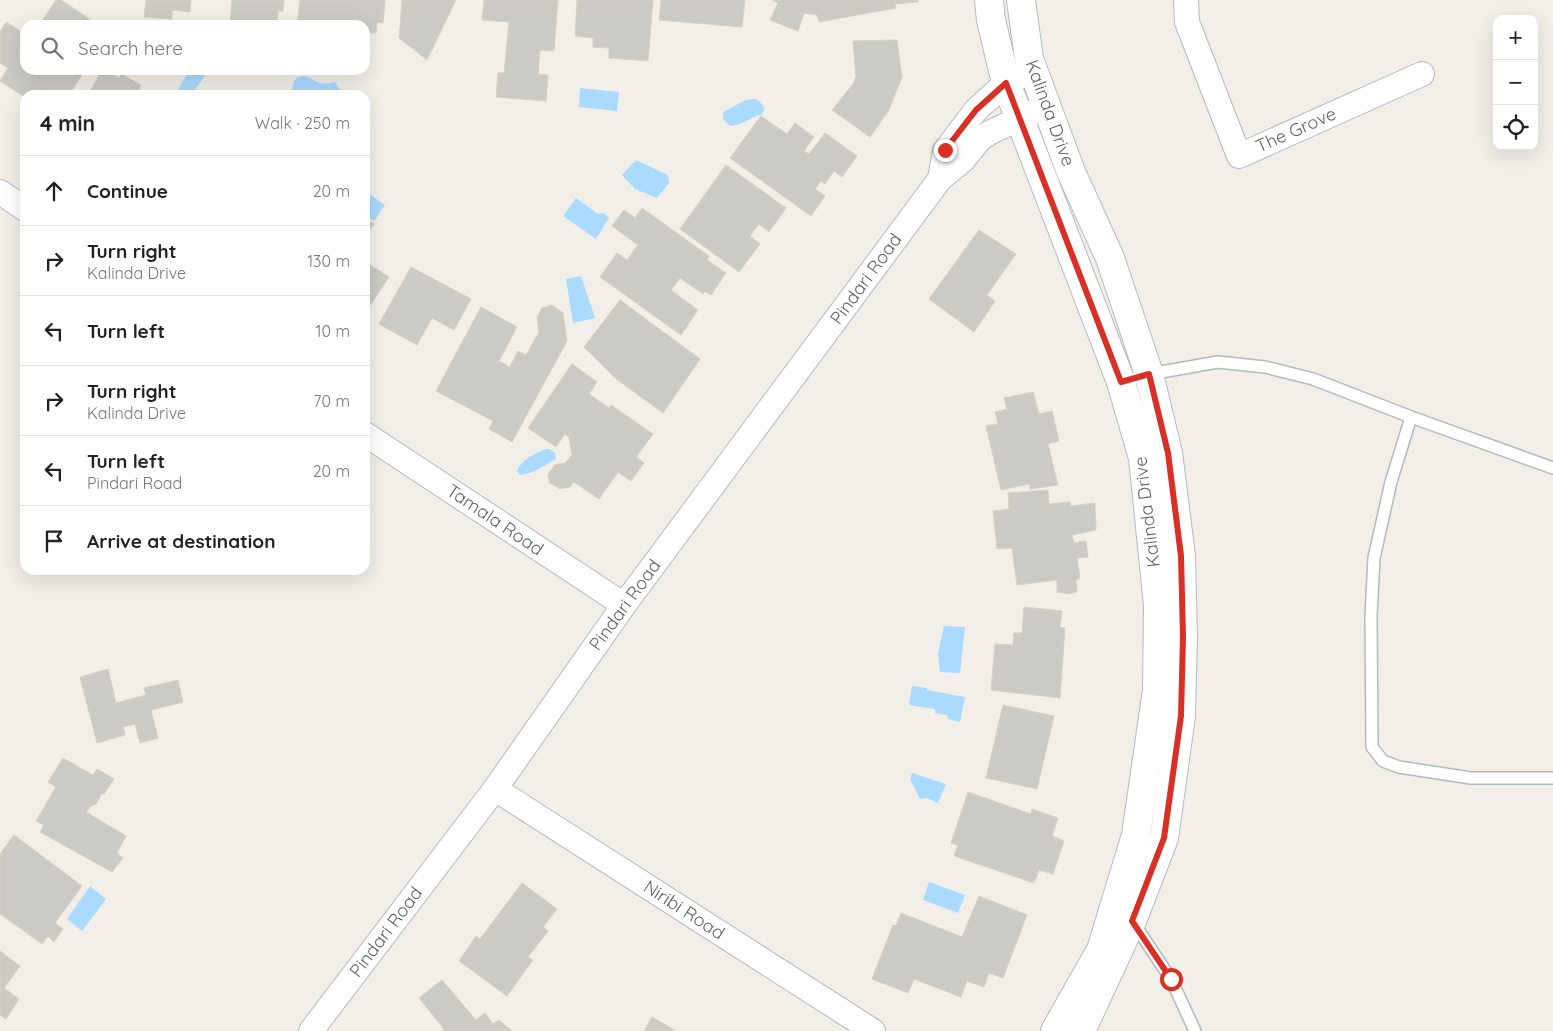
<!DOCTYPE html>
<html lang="en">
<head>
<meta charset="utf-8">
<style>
  :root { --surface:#fff; --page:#f6f6f6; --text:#222; --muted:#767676; --line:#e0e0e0 }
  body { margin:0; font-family:Quicksand,sans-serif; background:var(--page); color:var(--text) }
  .controls { position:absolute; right:15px; top:15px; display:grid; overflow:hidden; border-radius:10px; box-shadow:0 5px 20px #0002 }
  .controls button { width:45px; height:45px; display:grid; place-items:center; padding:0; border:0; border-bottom:1px solid var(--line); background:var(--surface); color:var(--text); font:25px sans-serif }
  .stop { position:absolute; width:15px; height:15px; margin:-11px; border:4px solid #d93025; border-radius:50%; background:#fff }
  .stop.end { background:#d93025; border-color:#fff; box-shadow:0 1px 5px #0008 }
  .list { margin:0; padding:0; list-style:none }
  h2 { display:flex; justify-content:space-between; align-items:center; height:65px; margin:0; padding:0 20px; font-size:21px }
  h2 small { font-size:16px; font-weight:400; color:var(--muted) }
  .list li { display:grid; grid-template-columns:32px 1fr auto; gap:15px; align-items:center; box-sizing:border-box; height:70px; padding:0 20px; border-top:1px solid var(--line) }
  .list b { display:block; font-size:19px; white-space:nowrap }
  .list p { margin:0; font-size:16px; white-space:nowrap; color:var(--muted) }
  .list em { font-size:16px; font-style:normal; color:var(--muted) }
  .icon { flex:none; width:28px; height:28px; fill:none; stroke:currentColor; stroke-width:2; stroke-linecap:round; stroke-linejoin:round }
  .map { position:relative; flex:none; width:1553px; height:1031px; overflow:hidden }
  .search { position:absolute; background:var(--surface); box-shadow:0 5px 20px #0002; left:20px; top:20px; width:350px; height:55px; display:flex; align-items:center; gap:12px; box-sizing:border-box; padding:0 18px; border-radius:15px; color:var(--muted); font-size:19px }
  .panel { position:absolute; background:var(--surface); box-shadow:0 5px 20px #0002; left:20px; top:90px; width:350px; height:485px; border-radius:15px }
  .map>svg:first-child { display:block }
</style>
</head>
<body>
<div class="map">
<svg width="1553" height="1031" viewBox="0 0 1553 1031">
  <rect width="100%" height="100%" fill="#f1efe8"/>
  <g fill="#aadaff">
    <polygon points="190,70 196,70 205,76 191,95 174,95"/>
    <path d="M304 76C317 79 317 87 334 82L336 83 343 95H299L294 93 292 88 294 81 298 77Z"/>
    <polygon points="580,88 619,92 617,111 579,107"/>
    <path d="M753 99 758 100 765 108 762 114C752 117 740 126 730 126L723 119V112L746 100Z"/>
    <polygon points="636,160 668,175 669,183 657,198 635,189 622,175"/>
    <polygon points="365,191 385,205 374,221 365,215"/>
    <polygon points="576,198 598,214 604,213 609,218 596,239 563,216"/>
    <polygon points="581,276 595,318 573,323 566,279"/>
    <path d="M545 449H550L555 453 556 459C543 466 535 473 520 475L517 471C521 460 534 454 545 449Z"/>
    <polygon points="944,626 965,627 960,673 940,672 938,653"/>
    <polygon points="912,686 927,688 927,690 965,697 960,722 948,719 947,715 935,713 935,709 909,705"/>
    <polygon points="912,773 946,784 938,803 927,798 920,799 910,779"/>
    <polygon points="929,882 965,895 958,913 923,900"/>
    <polygon points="90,886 106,899 82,931 67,919"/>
  </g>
  <g fill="#cccac5" stroke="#d6d1c6">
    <polygon points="56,0 61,0 91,20 88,25 39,25"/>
    <polygon points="146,0 191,0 190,12 172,10 172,19 144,17"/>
    <polygon points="232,0 284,0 283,11 278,11 277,25 230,25"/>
    <polygon points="300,0 385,0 383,23 377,22 376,33 365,33 365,25 297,25"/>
    <polygon points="402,0 456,0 427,60 399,38"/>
    <polygon points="484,0 558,0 554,51 540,50 538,74 548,75 546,101 496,97 498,73 504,73 509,22 482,20"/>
    <polygon points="577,0 653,0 648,61 609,58 609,48 593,47 593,38 575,36"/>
    <polygon points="661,0 745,0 742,27 659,20"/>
    <polygon points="772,0 918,0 918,2 895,4 896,8 819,22 817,15 804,13 798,31 770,20 778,3"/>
    <polygon points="6,22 25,34 25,70 85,70 69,95 57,95 48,89 44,95 25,95 25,97 0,81 8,68 0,63 0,32"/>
    <polygon points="897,40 902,77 889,110 870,137 832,110 853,84 856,77 853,41"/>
    <polygon points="102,70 106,70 119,78 121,74 141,85 137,95 88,95"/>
    <polygon points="761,116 787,134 795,123 814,137 804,151 809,154 825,133 857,156 842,177 834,171 825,184 821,181 815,189 825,196 811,216 730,158"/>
    <polygon points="726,165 786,208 769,232 759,224 750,236 760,244 739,272 680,229"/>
    <polygon points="642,208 709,256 707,260 726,273 711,295 705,291 703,294 680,278 671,290 698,310 681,335 600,277 617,253 627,260 638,245 612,226 624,210 635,218"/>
    <polygon points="365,218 374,224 365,237"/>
    <polygon points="979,230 1016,254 987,295 995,301 974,332 929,299"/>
    <polygon points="365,262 389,277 365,313"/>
    <polygon points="411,267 471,299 454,330 432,318 417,345 379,324"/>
    <polygon points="620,300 700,359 663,413 615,378 584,347"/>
    <polygon points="552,305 563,313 567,341 512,442 489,429 493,421 436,391 481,307 517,327 499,361 510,367 518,351 526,355 539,332 537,317 542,308"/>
    <polygon points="572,364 597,382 589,394 609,408 611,405 653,434 636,457 644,463 631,481 618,472 599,499 574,482 570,487 560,489 550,483 548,474 555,465 565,463 572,455 569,437 565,434 556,447 528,428"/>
    <polygon points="1033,392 1039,414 1052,411 1059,441 1048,444 1058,485 1030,489 1029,484 1001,490 986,426 998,424 995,412 1007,409 1004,398"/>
    <polygon points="1048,490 1049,504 1070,502 1071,506 1095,503 1096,530 1072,535 1074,543 1086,541 1088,557 1077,558 1080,578 1076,580 1077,592 1069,594 1057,592 1057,580 1017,585 1012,548 997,549 993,511 1009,509 1008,493"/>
    <polygon points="1024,607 1062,611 1060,627 1065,628 1060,698 991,690 995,644 1013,645 1014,633 1022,633"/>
    <polygon points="108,669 116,703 146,695 144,688 178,680 183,702 151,710 158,738 140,743 135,724 123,727 125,735 97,743 80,677"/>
    <polygon points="1003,705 1054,716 1037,789 986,778"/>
    <polygon points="63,758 93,775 97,769 114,779 104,794 102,793 96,804 91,806 86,812 126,836 117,853 123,858 112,872 40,832 44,825 36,821 56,787 48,782"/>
    <polygon points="968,792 1031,814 1032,809 1058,818 1052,836 1064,841 1053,874 1039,870 1034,883 954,856 958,845 951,843"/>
    <polygon points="14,835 82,886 55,923 63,929 54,942 48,936 42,944 0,914 0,854"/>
    <polygon points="522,883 557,909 543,927 548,931 528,957 533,960 507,996 459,961 476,936 480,939"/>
    <polygon points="979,896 1027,915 1003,978 989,973 984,987 967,981 961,997 914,979 908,993 872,979 893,925 896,926 901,913 962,937"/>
    <polygon points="0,951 20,966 4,988 19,999 6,1019 0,1015"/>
    <polygon points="442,980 476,1020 485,1013 493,1024 499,1020 512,1031 442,1031 444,1029 419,998"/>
    <polygon points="652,1017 676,1031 644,1031"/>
  </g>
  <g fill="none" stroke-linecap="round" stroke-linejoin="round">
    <g stroke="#b5b8bc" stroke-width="14">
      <g id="lane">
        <polyline points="1121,382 1161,372 1218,362 1265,367 1313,379 1411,417 1553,468"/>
        <polyline points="1411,417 1391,482 1374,558 1371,616 1372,747 1383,761 1399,767 1471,778 1553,778"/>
        <polyline points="1133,922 1171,979 1195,1031"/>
      </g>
    </g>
    <g stroke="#b5b8bc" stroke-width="26">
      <g id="street">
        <polyline points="1186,0 1187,22 1239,156 1422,74"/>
        <polyline points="940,179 945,151 976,110 1006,83 1033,70"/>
        <polyline points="0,192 25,209"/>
        <polyline points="365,434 624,605"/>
        <polyline points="495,789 873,1031"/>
        <polyline points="311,1031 495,789 624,605 940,179 963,160 980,139 991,132 1046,106"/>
      </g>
    </g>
    <g stroke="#b6babf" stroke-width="30">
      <g id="secondary">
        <polyline points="989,0 991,20 1006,83 1121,382 1143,458 1158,605 1157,690 1136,835 1101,950 1055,1031"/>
        <polyline points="1021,0 1029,59 1071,172 1110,258 1149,374 1168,453 1181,556 1183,637 1181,716 1164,838 1132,921 1081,1031"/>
      </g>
    </g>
    <use href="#lane" stroke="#fff" stroke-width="11"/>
    <use href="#street" stroke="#fff" stroke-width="24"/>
    <use href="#secondary" stroke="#fff" stroke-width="28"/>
  </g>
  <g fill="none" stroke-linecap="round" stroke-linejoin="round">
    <polyline stroke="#d93025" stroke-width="6" points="945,150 976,110 1006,83 1121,382 1149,374 1168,453 1181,556 1183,637 1181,716 1164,838 1132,921 1171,979"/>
  </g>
  <g text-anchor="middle" stroke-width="4.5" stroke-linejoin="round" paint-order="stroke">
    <g font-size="18" fill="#5f6368" stroke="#fff">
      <text transform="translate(1050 113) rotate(70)" y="6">Kalinda Drive</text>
      <text transform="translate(1296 130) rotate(-24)" y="6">The Grove</text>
      <text transform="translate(866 279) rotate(-54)" y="6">Pindari Road</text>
      <text transform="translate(1147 512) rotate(-97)" y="6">Kalinda Drive</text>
      <text transform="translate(495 520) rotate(34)" y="6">Tamala Road</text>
      <text transform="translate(625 605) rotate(-54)" y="6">Pindari Road</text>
      <text transform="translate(684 910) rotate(33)" y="6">Niribi Road</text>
      <text transform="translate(386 932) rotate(-53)" y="6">Pindari Road</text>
    </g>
  </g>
</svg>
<div class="controls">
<button>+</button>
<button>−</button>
<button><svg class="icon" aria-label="locate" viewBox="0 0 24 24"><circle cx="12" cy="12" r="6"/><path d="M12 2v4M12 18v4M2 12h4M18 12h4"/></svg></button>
</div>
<div class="stop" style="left:1171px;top:979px"></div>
<div class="stop end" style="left:945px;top:150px"></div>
<div class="search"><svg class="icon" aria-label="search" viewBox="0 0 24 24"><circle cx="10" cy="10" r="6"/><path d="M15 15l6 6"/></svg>Search here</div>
<section class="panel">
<h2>4 min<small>Walk · 250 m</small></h2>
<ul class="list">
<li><svg class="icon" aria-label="ahead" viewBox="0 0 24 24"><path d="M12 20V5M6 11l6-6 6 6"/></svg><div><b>Continue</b></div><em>20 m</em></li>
<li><svg class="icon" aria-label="right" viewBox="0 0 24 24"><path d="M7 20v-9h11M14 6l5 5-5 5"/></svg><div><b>Turn right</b><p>Kalinda Drive</p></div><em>130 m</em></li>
<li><svg class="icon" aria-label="left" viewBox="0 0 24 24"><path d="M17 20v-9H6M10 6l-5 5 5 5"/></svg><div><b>Turn left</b></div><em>10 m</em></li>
<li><svg class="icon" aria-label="right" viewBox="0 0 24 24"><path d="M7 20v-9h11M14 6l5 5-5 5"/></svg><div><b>Turn right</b><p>Kalinda Drive</p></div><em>70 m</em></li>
<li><svg class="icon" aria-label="left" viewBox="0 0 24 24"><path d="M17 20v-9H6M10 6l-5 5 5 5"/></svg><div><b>Turn left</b><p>Pindari Road</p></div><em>20 m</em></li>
<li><svg class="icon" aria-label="arrive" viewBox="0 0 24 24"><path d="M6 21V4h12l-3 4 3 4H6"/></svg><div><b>Arrive at destination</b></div></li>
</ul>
</section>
</div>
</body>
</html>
